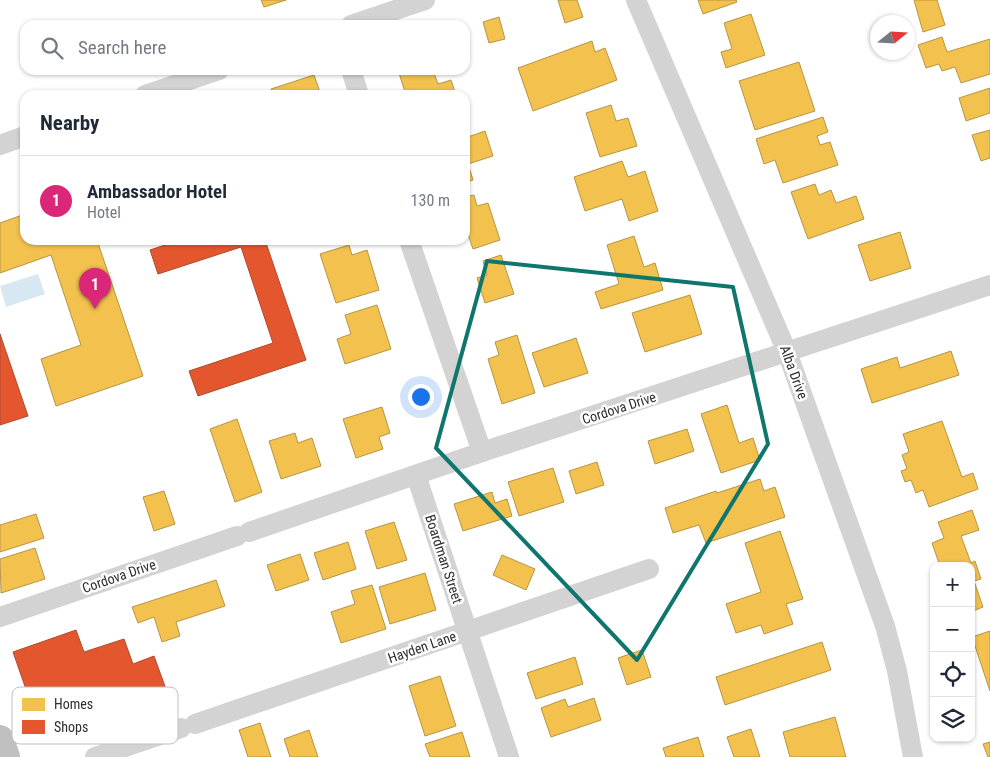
<!DOCTYPE html>
<html lang="en">
<head>
<meta charset="utf-8">
<style>
  :root { --surface:#fff; --page:#f2f2f3; --text:#1f2937; --muted:#747a83; --line:#e0e1e3; --accent:#db2777 }
  body { margin:0; font-family:"Roboto Condensed",sans-serif; background:var(--page); color:var(--text) }
  .controls { position:absolute; right:15px; bottom:15px; display:grid; overflow:hidden; border-radius:10px; box-shadow:0 1px 4px #0004 }
  .controls button { width:45px; height:45px; display:grid; place-items:center; padding:0; border:0; border-bottom:1px solid var(--line); background:var(--surface); color:var(--text); font:25px sans-serif }
  .compass { position:absolute; left:870px; top:15px; width:45px; height:45px; border-radius:50%; background:var(--surface); box-shadow:0 1px 4px #0004; rotate:72deg }
  .you { position:absolute; left:420px; top:396px; width:18px; height:18px; margin:-12px; border:4px solid #fff; border-radius:50%; background:#1a73e8; box-shadow:0 0 0 8px #1a73e833 }
  .badge { display:grid; place-items:center; width:32px; height:32px; border-radius:50%; background:var(--accent); color:#fff; font-size:16px; font-weight:700 }
  .pin { position:absolute; translate:-50% -41px; filter:drop-shadow(0 1px 2px #0008) }
  .pin::after { content:''; position:absolute; top:26px; width:18px; height:15px; background:inherit; clip-path:polygon(0 0,100% 0,50% 100%) }
  .list { margin:0; padding:0; list-style:none }
  h2 { display:flex; justify-content:space-between; align-items:center; height:65px; margin:0; padding:0 20px; font-size:21px }
  h2 small { font-size:16px; font-weight:400; color:var(--muted) }
  .list li { display:grid; grid-template-columns:32px 1fr auto; gap:15px; align-items:center; box-sizing:border-box; height:90px; padding:0 20px; border-top:1px solid var(--line) }
  .list b { display:block; font-size:19px; white-space:nowrap }
  .list p { margin:0; font-size:16px; white-space:nowrap; color:var(--muted) }
  .list em { font-size:16px; font-style:normal; color:var(--muted) }
  .icon { flex:none; width:28px; height:28px; fill:none; stroke:currentColor; stroke-width:2; stroke-linecap:round; stroke-linejoin:round }
  .map { position:relative; flex:none; width:990px; height:757px; overflow:hidden }
  .search { position:absolute; background:var(--surface); box-shadow:0 1px 4px #0004; left:20px; top:20px; width:450px; height:55px; display:flex; align-items:center; gap:12px; box-sizing:border-box; padding:0 18px; border-radius:15px; color:var(--muted); font-size:19px }
  .panel { position:absolute; background:var(--surface); box-shadow:0 1px 4px #0004; left:20px; top:90px; width:450px; height:155px; border-radius:15px }
  .map>svg:first-child { display:block }
</style>
</head>
<body>
<div class="map">
<svg width="990" height="757" viewBox="0 0 990 757">
  <rect width="100%" height="100%" fill="#fff"/>
  <polygon fill="#d7e8f2" points="38,274 45,294 6,307 0,286"/>
  <g fill="#f2c14e" stroke="#b79544">
    <polygon points="261,0 286,0 264,7"/>
    <polygon points="558,0 577,0 583,17 565,23"/>
    <polygon points="698,0 736,0 737,2 703,14"/>
    <polygon points="914,0 937,0 945,25 923,32"/>
    <polygon points="751,14 765,55 726,68 721,52 732,49 724,23"/>
    <polygon points="499,17 505,39 489,43 483,22"/>
    <polygon points="942,37 947,52 990,39 990,74 961,83 955,67 942,71 939,64 926,68 918,45"/>
    <polygon points="592,41 595,52 605,48 617,80 533,111 518,68"/>
    <polygon points="799,62 815,111 755,130 739,81"/>
    <polygon points="398,70 433,70 438,84 451,80 456,95 406,95"/>
    <polygon points="314,75 321,95 274,95 271,89"/>
    <polygon points="990,88 990,113 966,121 959,98"/>
    <polygon points="611,105 616,121 628,118 637,146 600,157 586,113"/>
    <polygon points="823,117 828,132 817,136 820,145 830,142 838,165 783,183 775,160 764,164 756,139"/>
    <polygon points="990,130 990,158 981,161 972,135"/>
    <polygon points="485,131 493,156 468,164 473,180 465,183 465,138"/>
    <polygon points="622,161 628,177 645,171 658,211 629,221 622,199 585,211 574,177"/>
    <polygon points="815,184 819,195 831,190 836,203 856,196 864,219 808,239 791,192"/>
    <polygon points="474,195 477,206 488,203 500,240 473,249 465,226 465,197"/>
    <polygon points="25,214 25,240 97,240 143,376 56,406 41,359 81,345 51,255 0,273 0,223"/>
    <polygon points="900,232 911,268 870,281 858,245"/>
    <polygon points="634,236 644,267 655,263 663,290 601,309 595,292 619,284 607,245"/>
    <polygon points="349,245 352,255 367,250 379,290 336,303 320,254"/>
    <polygon points="501,255 514,294 485,303 477,278 487,275 483,261"/>
    <polygon points="690,295 702,334 645,352 632,313"/>
    <polygon points="377,305 391,349 345,364 337,339 351,334 345,315"/>
    <polygon points="517,335 535,393 502,404 488,359 499,355 495,342"/>
    <polygon points="576,338 588,373 544,387 532,353"/>
    <polygon points="951,351 959,375 872,403 861,369 897,357 900,368"/>
    <polygon points="727,405 739,443 753,438 760,460 721,473 701,414"/>
    <polygon points="382,407 390,433 379,437 383,449 356,458 343,419"/>
    <polygon points="237,419 262,492 235,502 210,429"/>
    <polygon points="942,421 962,477 973,473 978,489 929,507 923,490 916,493 911,480 905,482 901,471 907,469 902,455 909,452 903,434"/>
    <polygon points="687,429 694,451 655,464 648,441"/>
    <polygon points="295,433 298,443 312,438 321,466 281,479 269,441"/>
    <polygon points="597,462 604,485 576,494 569,471"/>
    <polygon points="553,468 564,502 519,516 508,482"/>
    <polygon points="760,479 764,491 775,487 785,517 706,543 699,525 673,533 665,508 716,491 717,493"/>
    <polygon points="164,491 175,524 154,531 143,497"/>
    <polygon points="492,492 495,503 507,499 512,516 463,531 454,504"/>
    <polygon points="972,510 979,530 961,536 971,563 975,561 981,579 974,581 983,607 971,612 971,566 940,566 932,543 944,538 938,522"/>
    <polygon points="36,514 44,538 0,552 0,525"/>
    <polygon points="394,522 407,560 377,569 365,531"/>
    <polygon points="780,531 803,599 786,604 793,624 764,634 761,625 736,633 726,604 761,592 745,543"/>
    <polygon points="348,542 356,569 323,580 314,553"/>
    <polygon points="35,548 45,579 1,593 0,559"/>
    <polygon points="300,554 309,580 276,591 267,565"/>
    <polygon points="502,555 535,569 526,590 493,575"/>
    <polygon points="425,573 436,610 390,624 379,587"/>
    <polygon points="216,580 225,606 176,622 180,636 162,642 154,617 138,623 132,607"/>
    <polygon points="372,585 386,629 341,643 331,612 355,604 351,591"/>
    <polygon points="990,631 990,691 972,637"/>
    <polygon points="822,642 831,670 725,705 716,677"/>
    <polygon points="642,650 651,677 627,685 618,658"/>
    <polygon points="575,657 583,684 536,699 527,673"/>
    <polygon points="440,676 456,726 425,736 409,686"/>
    <polygon points="594,698 601,720 551,737 541,708 565,699 568,707"/>
    <polygon points="835,717 846,757 790,757 783,732"/>
    <polygon points="260,723 271,757 248,757 239,730"/>
    <polygon points="751,729 760,757 734,757 727,737"/>
    <polygon points="309,730 318,757 290,757 284,739"/>
    <polygon points="462,732 470,757 430,757 425,744"/>
    <polygon points="698,737 704,757 666,757 663,748"/>
    <polygon points="990,742 990,757 988,757 983,744"/>
  </g>
  <g fill="#e4572e" stroke="#ad4b2e">
    <polygon points="180,240 265,240 306,360 198,396 189,371 273,343 241,247 158,274 150,250"/>
    <polygon points="0,334 28,416 0,425"/>
    <polygon points="76,630 84,652 124,639 133,664 154,656 171,703 149,711 150,715 105,730 101,718 43,738 13,652"/>
  </g>
  <g fill="none" stroke-linecap="round" stroke-linejoin="round">
    <g stroke="#d3d3d3" stroke-width="20">
      <polyline points="636,0 787,352 885,626 897,671 913,757"/>
      <polyline points="351,25 425,0"/>
      <polyline points="351,70 359,95"/>
      <polyline points="145,95 219,70"/>
      <polyline points="0,145 25,136"/>
      <polyline points="409,240 482,452"/>
      <polyline points="416,475 509,757"/>
      <polyline points="249,532 482,452 990,285"/>
      <polyline points="0,617 237,536"/>
      <polyline points="195,724 649,569"/>
      <polyline points="95,757 181,728"/>
    </g>
    <polyline stroke="#c0c0c0" stroke-width="28" points="0,739 6,757"/>
  </g>
  <path fill="none" stroke="#0f766e" stroke-width="4" stroke-linejoin="round" d="M487 261 733 287 768 444 637 660 436 448Z"/>
  <g text-anchor="middle" stroke-width="5" stroke-linejoin="round" paint-order="stroke">
    <g font-size="14" fill="#2e2e2e" stroke="#fff">
      <text transform="translate(794 372) rotate(70)" y="5">Alba Drive</text>
      <text transform="translate(619 408) rotate(-18)" y="5">Cordova Drive</text>
      <text transform="translate(444 559) rotate(72)" y="5">Boardman Street</text>
      <text transform="translate(119 576) rotate(-19)" y="5">Cordova Drive</text>
      <text transform="translate(422 647) rotate(-19)" y="5">Hayden Lane</text>
    </g>
  </g>
  <rect x="12" y="687" width="166" height="57" rx="8" fill="#fff" stroke="#c0c0c0" stroke-width="1"/>
  <rect x="22" y="698" width="23" height="13" fill="#f2c14e"/>
  <rect x="22" y="720" width="23" height="14" fill="#e4572e"/>
  <g font-size="14" fill="#2e2e2e">
    <text x="54" y="709">Homes</text>
    <text x="54" y="732">Shops</text>
  </g>
</svg>
<div class="controls">
<button>+</button>
<button>−</button>
<button><svg class="icon" aria-label="locate" viewBox="0 0 24 24"><circle cx="12" cy="12" r="6"/><path d="M12 2v4M12 18v4M2 12h4M18 12h4"/></svg></button>
<button><svg class="icon" aria-label="layers" viewBox="0 0 24 24"><path d="M12 4l9 5-9 5-9-5zM3 14l9 5 9-5"/></svg></button>
</div>
<svg class="compass" viewBox="-18 -18 36 36"><path d="M0-13l5 13h-10z" fill="#e53935"/><path d="M0 13l5-13h-10z" fill="#747a83"/></svg>
<div class="you"></div>
<div class="pin badge" style="left:95px;top:309px">1</div>
<div class="search"><svg class="icon" aria-label="search" viewBox="0 0 24 24"><circle cx="10" cy="10" r="6"/><path d="M15 15l6 6"/></svg>Search here</div>
<section class="panel">
<h2>Nearby<small></small></h2>
<ul class="list">
<li><span class="badge">1</span><div><b>Ambassador Hotel</b><p>Hotel</p></div><em>130 m</em></li>
</ul>
</section>
</div>
</body>
</html>
